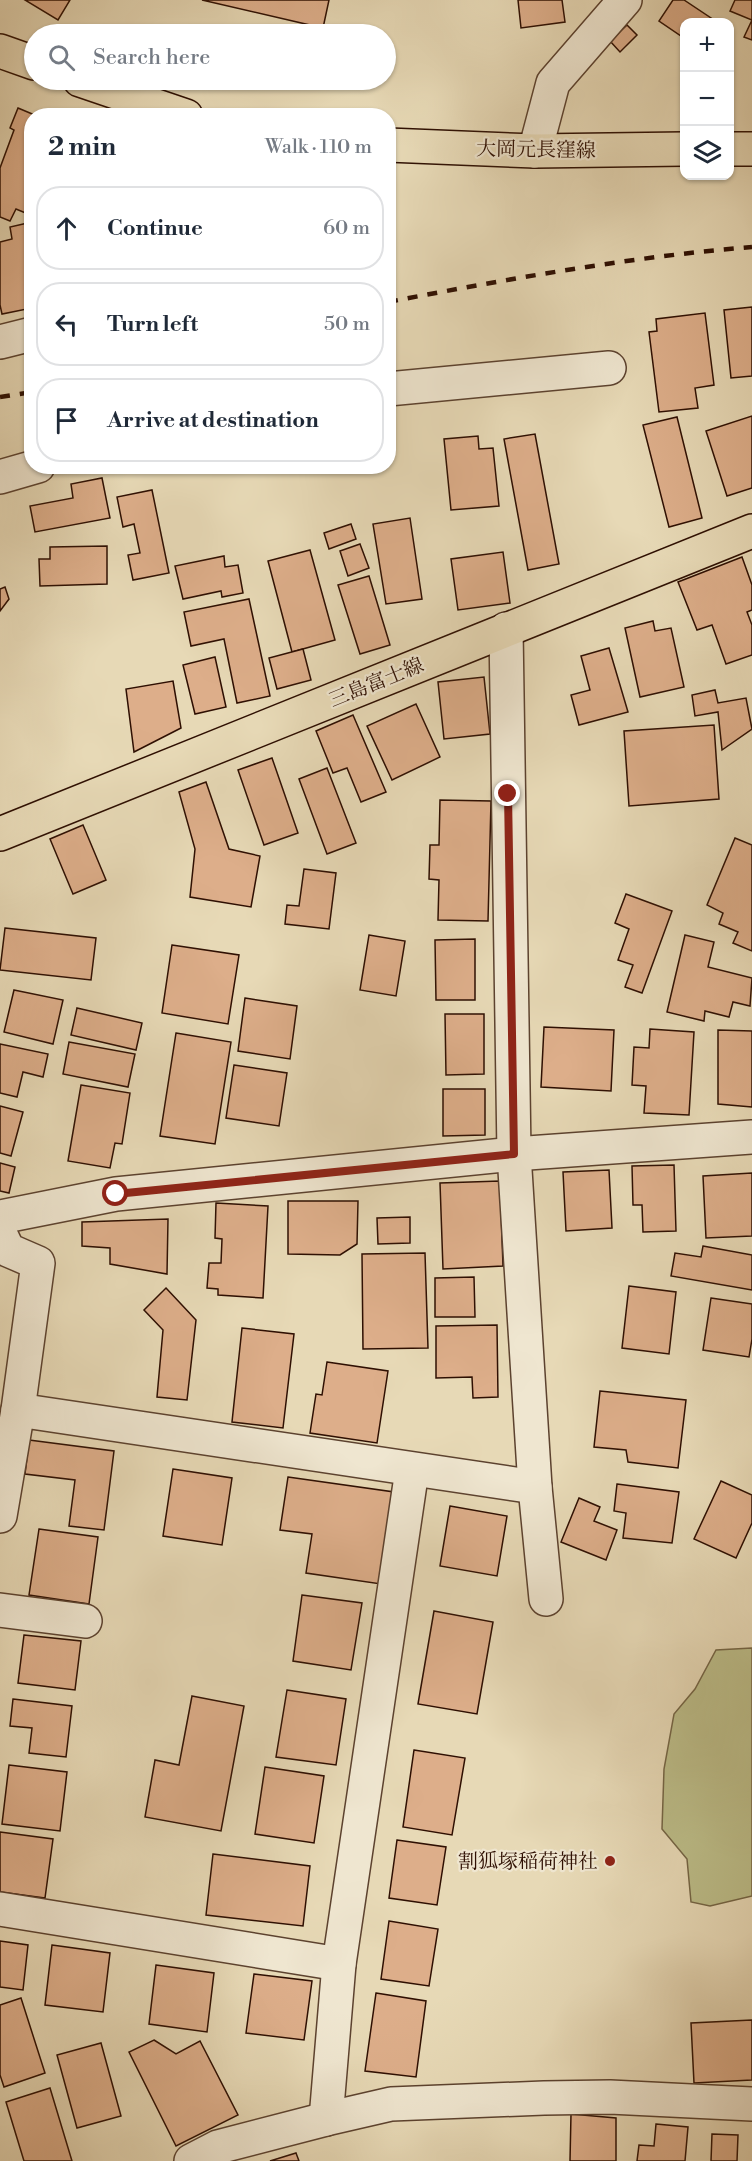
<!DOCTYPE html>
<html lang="en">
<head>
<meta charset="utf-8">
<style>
  :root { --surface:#fff; --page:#f2f2f3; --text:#1f2937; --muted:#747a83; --line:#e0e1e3 }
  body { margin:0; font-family:"Libre Bodoni","Noto Serif JP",serif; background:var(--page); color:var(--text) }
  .controls { position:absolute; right:18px; top:18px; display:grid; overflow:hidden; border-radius:12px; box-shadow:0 2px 4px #0004 }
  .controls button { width:54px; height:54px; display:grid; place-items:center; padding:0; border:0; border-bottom:2px solid var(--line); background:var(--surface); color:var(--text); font:30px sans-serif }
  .stop { position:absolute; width:18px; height:18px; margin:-14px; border:4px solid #8f2418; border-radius:50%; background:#fff }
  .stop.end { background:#8f2418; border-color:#fff; box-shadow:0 2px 6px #0008 }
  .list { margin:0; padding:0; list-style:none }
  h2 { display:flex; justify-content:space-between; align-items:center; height:78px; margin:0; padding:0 24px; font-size:26px }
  h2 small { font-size:20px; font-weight:400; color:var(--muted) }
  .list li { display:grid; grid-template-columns:39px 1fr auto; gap:18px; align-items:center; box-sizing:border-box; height:84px; margin:0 12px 12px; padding:0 12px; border:2px solid var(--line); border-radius:24px }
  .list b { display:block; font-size:22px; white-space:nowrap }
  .list em { font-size:20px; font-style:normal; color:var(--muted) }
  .icon { flex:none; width:33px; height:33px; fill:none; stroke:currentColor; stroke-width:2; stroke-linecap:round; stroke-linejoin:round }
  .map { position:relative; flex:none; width:752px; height:2161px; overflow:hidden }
  .search { position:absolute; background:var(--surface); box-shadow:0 2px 4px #0004; left:24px; top:24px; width:372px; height:66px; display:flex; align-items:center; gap:15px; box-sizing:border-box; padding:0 21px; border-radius:33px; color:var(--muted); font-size:22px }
  .panel { position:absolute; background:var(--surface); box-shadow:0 2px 4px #0004; left:24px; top:108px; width:372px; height:366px; border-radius:24px }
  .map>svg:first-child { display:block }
</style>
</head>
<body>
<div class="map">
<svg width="752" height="2161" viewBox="0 0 752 2161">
  <rect width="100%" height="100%" fill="#e7d9b6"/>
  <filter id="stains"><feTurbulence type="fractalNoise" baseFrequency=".00333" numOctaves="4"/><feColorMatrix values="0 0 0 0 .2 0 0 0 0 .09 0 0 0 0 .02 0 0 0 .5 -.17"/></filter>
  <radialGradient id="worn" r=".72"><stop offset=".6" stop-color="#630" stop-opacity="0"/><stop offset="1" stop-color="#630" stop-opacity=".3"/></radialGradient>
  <polygon fill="#bcbd89" stroke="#756646" stroke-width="1.5" points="752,1648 752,1896 710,1906 691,1902 687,1859 662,1829 664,1769 674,1714 695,1689 716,1650"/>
  <g fill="#ddae8a" stroke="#2e0f02" stroke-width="1.5">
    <polygon points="25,0 70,0 58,20"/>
    <polygon points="202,0 329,0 323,28"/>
    <polygon points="518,0 562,0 565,22 521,28"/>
    <polygon points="673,0 684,0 717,22 684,22 684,38 659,21"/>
    <polygon points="735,0 752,0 752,40 744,37 752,20 730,11"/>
    <polygon points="627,25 637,35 620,52 610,41"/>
    <polygon points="18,108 37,116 32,116 32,206 28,214 16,209 10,221 0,217 0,168 14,130 10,128"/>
    <polygon points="32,222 32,308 2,314 0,305 0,242 12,239 10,227"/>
    <polygon points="752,307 752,376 731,378 724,310"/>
    <polygon points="705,313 714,385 695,388 698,408 659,412 649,332 657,331 656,319"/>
    <polygon points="752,416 752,488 727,496 706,431"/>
    <polygon points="677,417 702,518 669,527 643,425"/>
    <polygon points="535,434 559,564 528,570 504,439"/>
    <polygon points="478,436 479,449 493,448 499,506 451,510 444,439"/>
    <polygon points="102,478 110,518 35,532 30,506 73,498 71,484"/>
    <polygon points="152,490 169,573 133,580 128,555 140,553 134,524 123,527 117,497"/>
    <polygon points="410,518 422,599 386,604 373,524"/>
    <polygon points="351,524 356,539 329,549 324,533"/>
    <polygon points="360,544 369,568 348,576 340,551"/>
    <polygon points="107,546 107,584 40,586 39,559 50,559 50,547"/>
    <polygon points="310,550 335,640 292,652 268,561"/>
    <polygon points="503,552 510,603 458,610 451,559"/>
    <polygon points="224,556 225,567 238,565 243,593 222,597 221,591 183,599 175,566"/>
    <polygon points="742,557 752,585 752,610 747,612 752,625 752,655 726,664 712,625 697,630 678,582"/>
    <polygon points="369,576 390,645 360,654 338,585"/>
    <polygon points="5,587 9,599 0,611 0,589"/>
    <polygon points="249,599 270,696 237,703 224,639 191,646 184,612"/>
    <polygon points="653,621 655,631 671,628 684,687 640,697 625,628"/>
    <polygon points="609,648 628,712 579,725 571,695 590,690 581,656"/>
    <polygon points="303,649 311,680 277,689 269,658"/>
    <polygon points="215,657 226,707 195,714 183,665"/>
    <polygon points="484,677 490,734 444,739 438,682"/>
    <polygon points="173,681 181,728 134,752 126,689"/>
    <polygon points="715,690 718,703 746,698 752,729 722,750 718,712 695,716 692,695"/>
    <polygon points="416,704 440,757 392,780 367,726"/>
    <polygon points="353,715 386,792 361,802 347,768 333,773 316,731"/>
    <polygon points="714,725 719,799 629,806 624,731"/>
    <polygon points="272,758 298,833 264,845 238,770"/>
    <polygon points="327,768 356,843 327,854 299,779"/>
    <polygon points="206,782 229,849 260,856 251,907 190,897 195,849 179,792"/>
    <polygon points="440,800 491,801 488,921 438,920 439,880 429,879 430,845 439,845"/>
    <polygon points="83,825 106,880 73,894 50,839"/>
    <polygon points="735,838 752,845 752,951 733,943 738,932 719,924 723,913 707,905"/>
    <polygon points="304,869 336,873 329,929 285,924 287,905 299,906"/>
    <polygon points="626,894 672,911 642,993 625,987 633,965 618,960 629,929 615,923"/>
    <polygon points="5,928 96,938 91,980 0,970"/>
    <polygon points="369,935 405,941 396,996 360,990"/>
    <polygon points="685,935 714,942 708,967 752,978 750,1006 733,1002 729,1017 705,1011 704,1021 667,1012"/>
    <polygon points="475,939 475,1000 436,1000 435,940"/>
    <polygon points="172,945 239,955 228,1024 162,1013"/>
    <polygon points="14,990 63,1000 53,1044 4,1032"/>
    <polygon points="245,998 297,1006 290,1059 238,1051"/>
    <polygon points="77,1008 142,1023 136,1050 71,1035"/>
    <polygon points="445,1014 484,1014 484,1074 446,1075"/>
    <polygon points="544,1027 614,1030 611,1091 541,1087"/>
    <polygon points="650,1029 694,1032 689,1115 644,1113 646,1086 632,1085 634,1047 649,1048"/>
    <polygon points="718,1030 752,1031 752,1107 718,1104"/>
    <polygon points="176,1033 231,1042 215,1144 160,1136"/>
    <polygon points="69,1042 135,1054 128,1087 63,1074"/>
    <polygon points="0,1044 48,1054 43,1077 23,1072 17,1097 0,1093"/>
    <polygon points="234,1065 287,1073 279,1126 226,1118"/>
    <polygon points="81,1085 130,1093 122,1144 115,1143 110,1168 68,1161"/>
    <polygon points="443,1089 485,1089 485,1135 443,1136"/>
    <polygon points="0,1106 23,1112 11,1156 0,1153"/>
    <polygon points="0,1163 15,1167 9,1193 0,1191"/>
    <polygon points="674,1165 676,1231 643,1232 642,1205 633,1205 632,1166"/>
    <polygon points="609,1170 612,1228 566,1231 563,1172"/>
    <polygon points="752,1173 752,1236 706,1238 703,1176"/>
    <polygon points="500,1181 503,1266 443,1269 440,1183"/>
    <polygon points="288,1201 358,1201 357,1244 340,1255 288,1254"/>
    <polygon points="216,1203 268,1206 263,1298 218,1295 218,1289 207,1288 209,1263 221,1263 222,1239 215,1238"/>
    <polygon points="410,1217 410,1243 378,1244 377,1218"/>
    <polygon points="168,1219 167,1274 110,1264 110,1248 82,1246 82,1222"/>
    <polygon points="703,1246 752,1255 752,1290 671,1276 675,1253 701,1257"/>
    <polygon points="425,1253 428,1348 363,1349 362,1254"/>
    <polygon points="474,1277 475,1317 435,1317 435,1278"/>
    <polygon points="629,1286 676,1292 669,1354 622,1348"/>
    <polygon points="166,1288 196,1320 187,1400 157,1397 163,1330 144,1310"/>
    <polygon points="711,1298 752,1304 752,1339 749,1357 703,1350"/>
    <polygon points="497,1325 498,1397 473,1398 472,1377 436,1378 436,1326"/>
    <polygon points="242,1328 294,1334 283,1428 232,1422"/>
    <polygon points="327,1362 388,1371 377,1443 310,1433 316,1394 322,1395"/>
    <polygon points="600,1391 686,1400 678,1468 628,1462 626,1450 594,1447"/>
    <polygon points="29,1440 114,1451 104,1530 69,1526 75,1480 25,1474"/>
    <polygon points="173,1469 232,1478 222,1545 163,1536"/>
    <polygon points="288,1477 394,1492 381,1584 306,1573 312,1534 280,1530"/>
    <polygon points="721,1481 752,1495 752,1523 736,1558 694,1539"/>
    <polygon points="617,1484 679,1492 672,1543 623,1538 626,1513 614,1511"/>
    <polygon points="579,1498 600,1507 594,1521 617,1530 606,1560 561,1542"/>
    <polygon points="450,1506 507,1516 497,1576 440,1566"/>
    <polygon points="39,1529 98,1537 89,1604 29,1595"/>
    <polygon points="302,1595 362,1603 351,1670 293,1661"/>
    <polygon points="434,1611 493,1622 477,1714 418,1704"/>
    <polygon points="24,1635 81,1641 75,1690 18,1683"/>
    <polygon points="287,1690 346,1699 336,1765 276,1757"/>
    <polygon points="192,1696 244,1706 221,1831 145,1817 155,1760 179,1765"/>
    <polygon points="13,1699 72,1706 66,1757 29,1753 32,1728 10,1726"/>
    <polygon points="414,1750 465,1758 452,1835 403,1827"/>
    <polygon points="9,1765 67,1772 60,1831 2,1824"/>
    <polygon points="265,1767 324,1776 314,1843 255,1834"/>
    <polygon points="0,1832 53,1839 45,1898 0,1892"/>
    <polygon points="397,1840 446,1847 437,1905 389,1898"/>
    <polygon points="213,1854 310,1866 303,1926 206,1915"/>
    <polygon points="389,1921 438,1929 429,1986 381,1979"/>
    <polygon points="0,1941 28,1945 23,1990 0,1987"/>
    <polygon points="52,1945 110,1953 103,2012 45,2005"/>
    <polygon points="156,1965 214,1973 207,2032 149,2024"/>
    <polygon points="254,1974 312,1981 304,2040 246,2033"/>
    <polygon points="376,1993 426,2001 416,2077 365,2071"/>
    <polygon points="21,1998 45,2073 4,2087 0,2075 0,2005"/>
    <polygon points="752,2020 752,2080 694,2083 691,2023"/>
    <polygon points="154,2040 176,2054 200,2041 238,2115 176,2146 129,2052"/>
    <polygon points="101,2043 121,2116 77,2128 57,2055"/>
    <polygon points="50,2088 72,2161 24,2161 6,2102"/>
    <polygon points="571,2114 616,2118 616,2161 570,2161"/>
    <polygon points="656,2124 688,2127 685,2161 637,2161 639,2145 654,2146"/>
    <polygon points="712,2134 738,2135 737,2161 711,2161"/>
    <polygon points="296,2153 299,2161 270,2161"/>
  </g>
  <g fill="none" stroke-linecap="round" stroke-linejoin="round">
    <g stroke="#5c422f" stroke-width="36">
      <g id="minor">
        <polyline points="535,151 553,83 625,0"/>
        <polyline points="0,342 32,334"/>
        <polyline points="388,389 609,368"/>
        <polyline points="0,477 38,466"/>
        <polyline points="506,629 514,1154 535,1487 546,1599"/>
        <polyline points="0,1217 116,1194 514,1154 752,1137"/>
        <polyline points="0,1233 8,1250 38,1263 18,1410"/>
        <polyline points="0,1516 18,1410 535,1487"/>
        <polyline points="0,1610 85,1621"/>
        <polyline points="0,1909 339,1964"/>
        <polyline points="326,2119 339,1964 412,1470"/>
        <polyline points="191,2161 218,2147 326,2119 391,2104 544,2098 610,2097 752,2104"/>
      </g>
    </g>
    <g stroke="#2e0f02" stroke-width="36">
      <g id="primary">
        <polyline points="0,51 34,63"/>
        <polyline points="80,80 186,116"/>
        <polyline points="388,145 535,151 684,149"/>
        <polyline points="730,149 752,149"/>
        <polyline points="0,834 752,531"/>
      </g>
    </g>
    <use href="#minor" stroke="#efe6d0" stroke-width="33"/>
    <use href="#primary" stroke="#e7d9b6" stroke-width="33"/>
    <g stroke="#2e0f02" stroke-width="4.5" stroke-dasharray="10 10" stroke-linecap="butt">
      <path d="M388 302C509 279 629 257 752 247"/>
      <polyline points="0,397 32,392"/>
    </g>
  </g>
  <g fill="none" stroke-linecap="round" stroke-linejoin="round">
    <polyline stroke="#8f2418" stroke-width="8" points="116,1194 514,1154 508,794"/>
  </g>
  <circle fill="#8f2418" stroke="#efe6d0" stroke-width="2" cx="610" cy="1861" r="6"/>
  <g text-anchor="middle" stroke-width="4.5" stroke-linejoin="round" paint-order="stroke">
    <g font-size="20" fill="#2e0f02" stroke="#efe6d0">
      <text transform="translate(536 149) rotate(1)" y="7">大岡元長窪線</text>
      <text transform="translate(376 682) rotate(-22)" y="7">三島富士線</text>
    </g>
    <g font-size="20" fill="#2e0f02" stroke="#efe6d0" text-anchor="end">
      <text x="598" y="1868">割狐塚稲荷神社</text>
    </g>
  </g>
  <rect width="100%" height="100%" filter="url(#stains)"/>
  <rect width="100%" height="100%" fill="url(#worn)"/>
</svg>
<div class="controls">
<button>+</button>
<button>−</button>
<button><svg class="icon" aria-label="layers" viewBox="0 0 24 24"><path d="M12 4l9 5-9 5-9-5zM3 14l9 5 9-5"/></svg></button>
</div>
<div class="stop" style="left:116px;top:1194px"></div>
<div class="stop end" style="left:508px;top:794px"></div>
<div class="search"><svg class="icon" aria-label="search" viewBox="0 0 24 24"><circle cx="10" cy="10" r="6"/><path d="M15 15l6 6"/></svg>Search here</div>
<section class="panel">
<h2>2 min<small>Walk · 110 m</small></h2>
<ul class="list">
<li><svg class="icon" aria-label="ahead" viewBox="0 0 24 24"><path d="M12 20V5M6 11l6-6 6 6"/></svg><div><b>Continue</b></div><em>60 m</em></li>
<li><svg class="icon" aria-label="left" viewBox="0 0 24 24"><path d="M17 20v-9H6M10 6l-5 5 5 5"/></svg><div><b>Turn left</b></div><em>50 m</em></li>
<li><svg class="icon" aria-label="arrive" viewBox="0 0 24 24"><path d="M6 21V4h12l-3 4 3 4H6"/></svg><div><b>Arrive at destination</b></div></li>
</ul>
</section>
</div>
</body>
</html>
